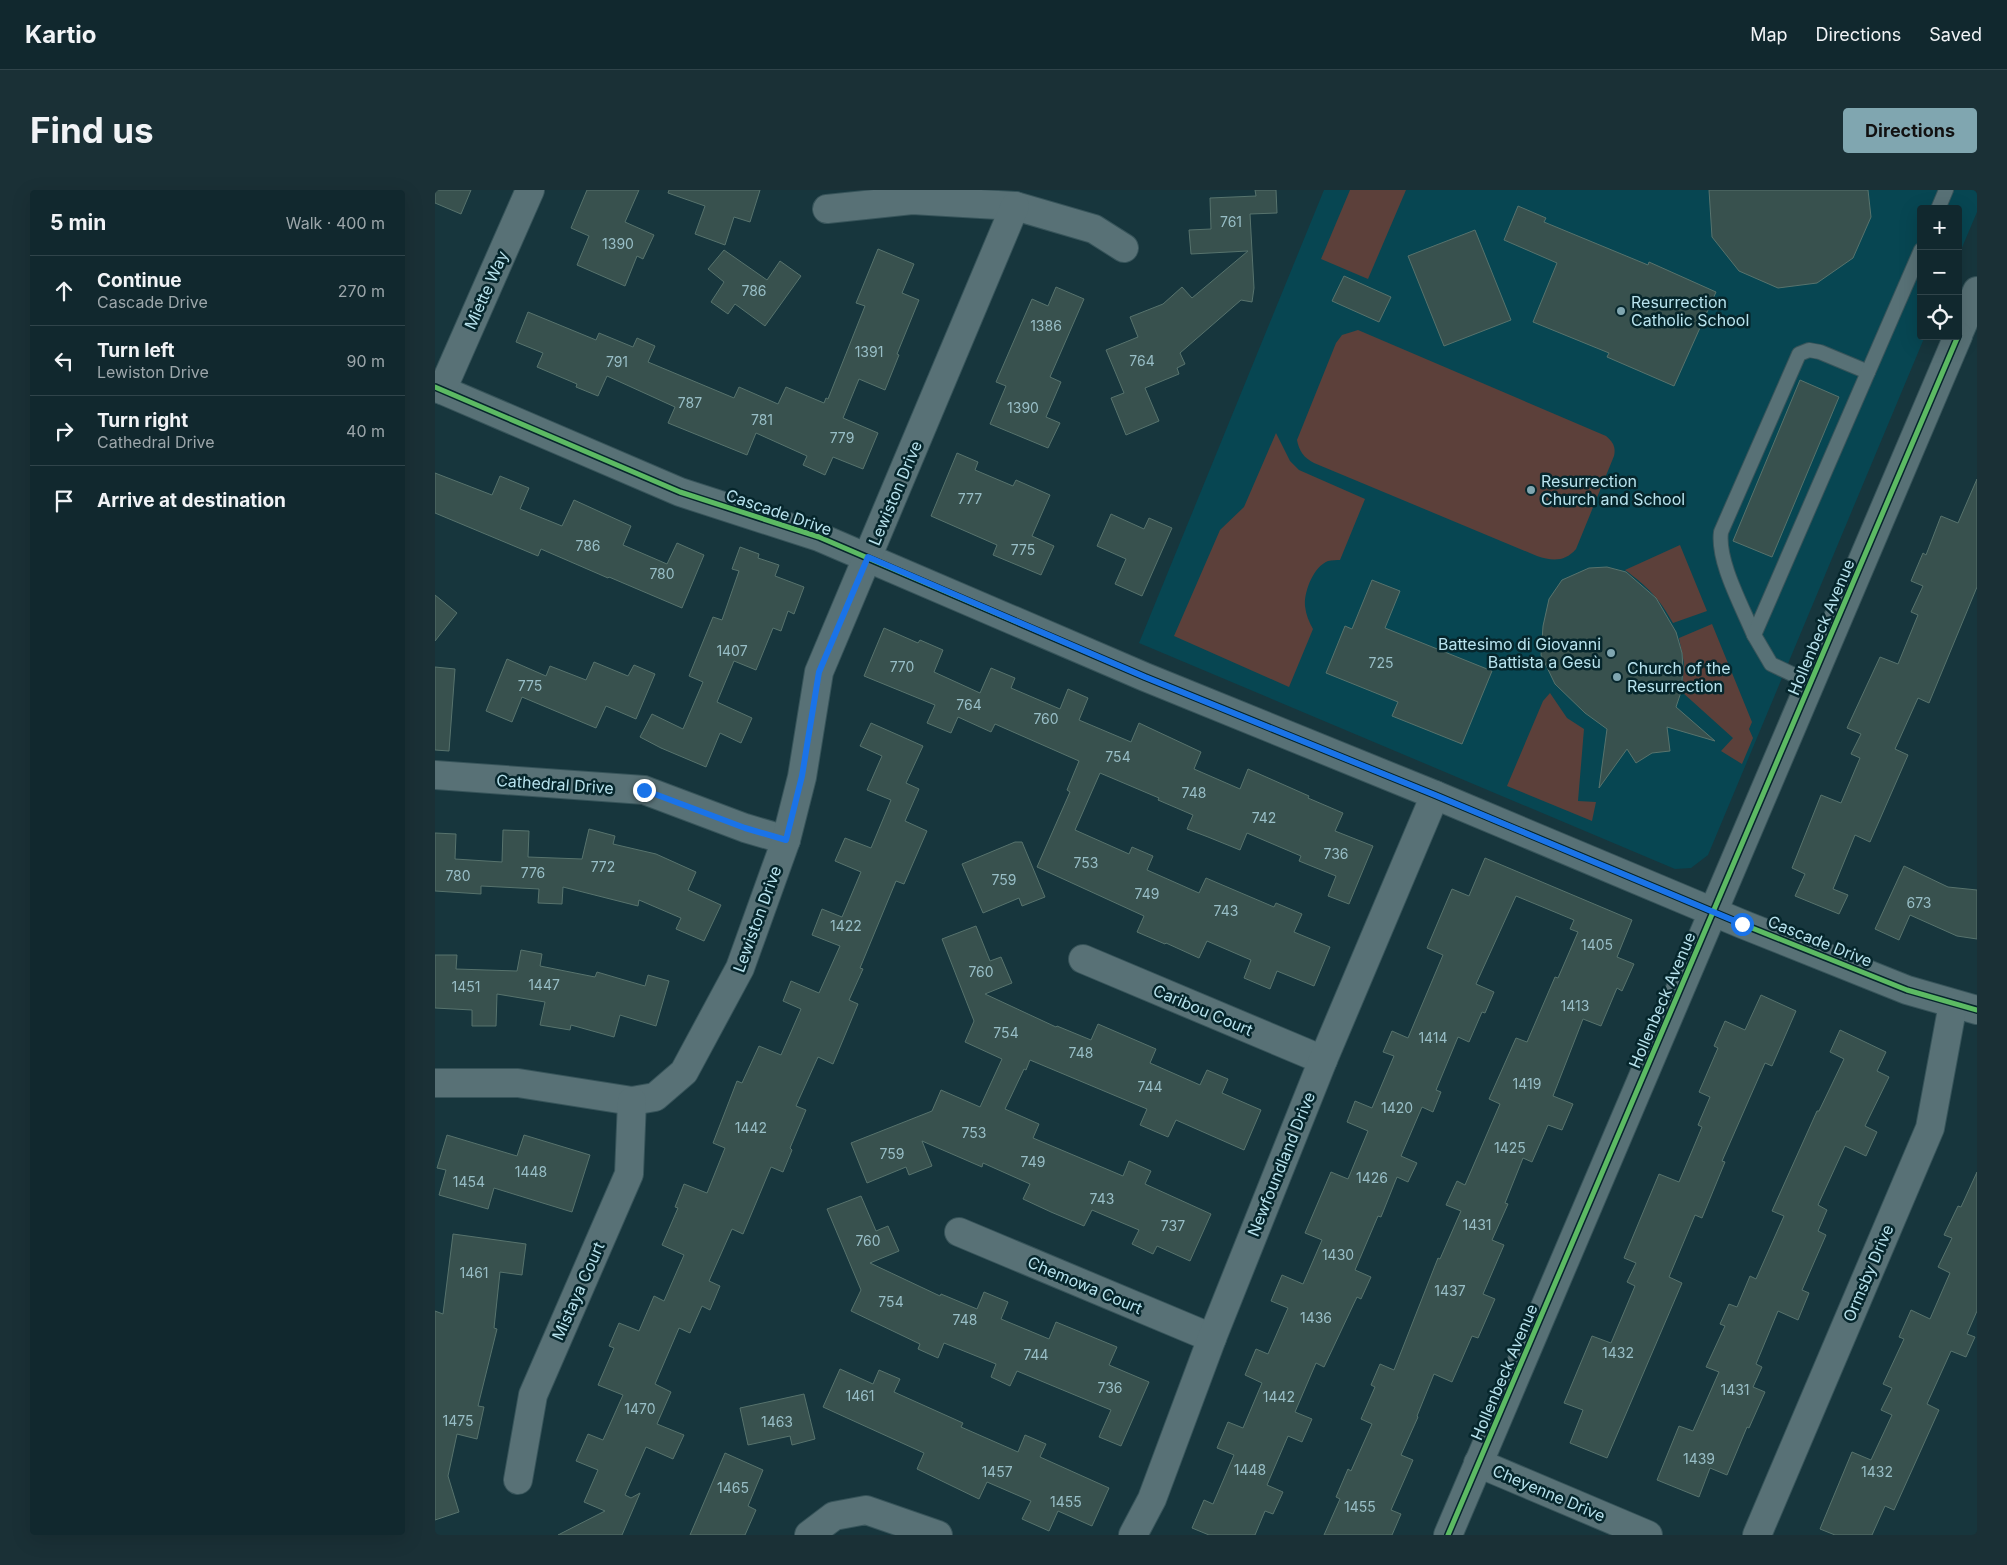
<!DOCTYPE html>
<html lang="en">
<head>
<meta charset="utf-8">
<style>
  :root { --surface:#11282e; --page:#1a3036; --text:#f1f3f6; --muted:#9ca6aa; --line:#30444a; --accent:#80a6b0 }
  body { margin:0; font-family:Inter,sans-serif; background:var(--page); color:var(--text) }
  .controls { position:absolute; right:15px; top:15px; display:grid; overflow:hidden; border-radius:5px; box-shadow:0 5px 20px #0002 }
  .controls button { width:45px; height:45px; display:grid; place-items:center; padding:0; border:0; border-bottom:1px solid var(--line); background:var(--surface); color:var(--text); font:25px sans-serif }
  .stop { position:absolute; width:15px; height:15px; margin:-11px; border:4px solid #1a73e8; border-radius:50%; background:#fff }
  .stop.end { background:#1a73e8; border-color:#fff; box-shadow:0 1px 5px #0008 }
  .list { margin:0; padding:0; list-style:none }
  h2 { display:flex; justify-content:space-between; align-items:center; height:65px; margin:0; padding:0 20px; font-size:21px }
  h2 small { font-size:16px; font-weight:400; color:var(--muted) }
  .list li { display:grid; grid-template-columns:32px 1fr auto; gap:15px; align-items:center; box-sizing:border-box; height:70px; padding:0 20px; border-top:1px solid var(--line) }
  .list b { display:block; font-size:19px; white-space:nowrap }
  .list p { margin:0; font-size:16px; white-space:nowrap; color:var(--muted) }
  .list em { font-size:16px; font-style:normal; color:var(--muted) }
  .icon { flex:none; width:28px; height:28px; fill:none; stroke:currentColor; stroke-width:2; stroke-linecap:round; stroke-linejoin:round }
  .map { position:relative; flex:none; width:1542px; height:1345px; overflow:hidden; border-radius:5px }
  header { display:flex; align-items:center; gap:30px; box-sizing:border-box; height:70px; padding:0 25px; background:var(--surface); border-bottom:1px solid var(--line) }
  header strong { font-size:24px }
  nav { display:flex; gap:28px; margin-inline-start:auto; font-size:18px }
  .intro { display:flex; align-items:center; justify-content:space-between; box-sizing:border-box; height:120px; padding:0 30px }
  h1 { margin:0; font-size:35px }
  .button { padding:12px 22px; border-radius:5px; background:var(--accent); color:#111; font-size:18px; font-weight:700 }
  main { display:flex; gap:30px; padding:0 30px }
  aside { flex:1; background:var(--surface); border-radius:5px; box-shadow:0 5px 20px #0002 }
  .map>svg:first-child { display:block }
</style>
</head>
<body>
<header>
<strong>Kartio</strong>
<nav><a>Map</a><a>Directions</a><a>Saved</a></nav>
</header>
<div class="intro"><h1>Find us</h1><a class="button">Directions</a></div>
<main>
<aside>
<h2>5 min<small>Walk · 400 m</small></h2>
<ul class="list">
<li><svg class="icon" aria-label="ahead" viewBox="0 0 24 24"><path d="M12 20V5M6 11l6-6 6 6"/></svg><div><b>Continue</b><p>Cascade Drive</p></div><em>270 m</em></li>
<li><svg class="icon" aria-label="left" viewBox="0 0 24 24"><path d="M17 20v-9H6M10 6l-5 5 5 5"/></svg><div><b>Turn left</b><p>Lewiston Drive</p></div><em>90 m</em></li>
<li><svg class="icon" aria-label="right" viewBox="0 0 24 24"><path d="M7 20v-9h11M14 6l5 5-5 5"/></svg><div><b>Turn right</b><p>Cathedral Drive</p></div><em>40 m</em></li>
<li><svg class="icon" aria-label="arrive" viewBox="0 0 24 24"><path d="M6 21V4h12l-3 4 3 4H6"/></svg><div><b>Arrive at destination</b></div></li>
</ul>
</aside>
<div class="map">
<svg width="1542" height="1345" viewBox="0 0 1542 1345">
  <rect width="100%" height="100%" fill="#17363d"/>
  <polygon fill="#074652" points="889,0 1542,0 1542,22 1523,67 1523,19 1486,19 1486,146 1490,146 1273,665 1256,678 1240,679 704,453"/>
  <g fill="#5c403a">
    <polygon points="915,0 971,0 933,89 886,69"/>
    <path d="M923 140 1171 246C1178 252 1181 257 1179 266L1141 359C1130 372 1117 371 1102 366L879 273C869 268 864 261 862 250L901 153 907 145Z"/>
    <path d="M841 243 855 271 864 280 930 309 905 370C902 370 897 370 893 371 878 377 869 402 870 416 871 425 874 432 878 439L854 497 739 446 785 340 809 317Z"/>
    <path d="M1245 355 1272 421 1238 433C1224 408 1213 397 1190 380Z"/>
    <polygon points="1277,434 1317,532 1314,539 1318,548 1307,574 1286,561 1298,548 1247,502 1249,473 1244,448"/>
    <polygon points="1115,503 1132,528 1149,539 1143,611 1161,612 1157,631 1072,596 1108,511"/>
  </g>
  <g fill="#38514e" stroke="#57736d">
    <polygon points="0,0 36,0 26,24 0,13"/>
    <polygon points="152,0 204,0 190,32 219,45 208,69 202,66 190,96 142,75 154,46 136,38"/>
    <polygon points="234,0 325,0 315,32 299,27 290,55 260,44 270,16 233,3"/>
    <polygon points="820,0 841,0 842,23 815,24 819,98 817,112 806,110 745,163 750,174 742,178 744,184 710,198 724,231 691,245 676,208 689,203 671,160 703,147 695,127 728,114 747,97 757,108 813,61 756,64 754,40 776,39 775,8 821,6"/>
    <polygon points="1274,0 1433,0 1436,27 1418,68 1382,93 1343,98 1304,81 1277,47"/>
    <polygon points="1083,16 1111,28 1109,32 1213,75 1214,72 1281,102 1239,196 1172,167 1174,163 1098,132 1122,73 1069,50"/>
    <polygon points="1040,40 1076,130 1009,156 973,66"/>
    <polygon points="443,59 479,74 467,103 484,110 462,164 464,165 450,200 424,189 408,228 443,243 428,279 398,267 390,285 368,275 372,266 321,243 312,265 233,233 240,217 172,186 163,206 141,197 142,194 102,177 108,163 81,152 93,122 161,150 164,143 198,157 202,148 220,156 213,172 299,208 304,197 343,214 351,197 389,213 391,208 393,209 430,116 421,113"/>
    <polygon points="289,60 332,90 345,71 366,86 330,136 300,114 293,124 276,112 289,92 273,79"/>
    <polygon points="909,86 956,107 944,132 897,111"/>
    <polygon points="621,97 649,109 615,187 626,192 611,227 625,233 613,258 555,234 571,196 561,192 597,109 613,116"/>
    <polygon points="1365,190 1404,207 1337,367 1298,351"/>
    <polygon points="522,263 543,272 540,280 578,296 581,290 615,305 597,346 619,356 606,385 558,365 562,355 496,326"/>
    <polygon points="0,283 57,305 65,286 94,298 85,319 127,336 139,310 196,336 188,355 232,374 242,353 269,365 247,418 174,387 173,388 106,359 103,366 0,323"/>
    <polygon points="1542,289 1542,397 1494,513 1483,508 1460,559 1473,565 1435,652 1420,645 1398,699 1413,705 1404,724 1360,706 1370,684 1357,678 1386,605 1406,613 1425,568 1416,564 1426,544 1412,538 1445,467 1463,474 1483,425 1476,422 1488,396 1476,391 1488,363 1491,365 1506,326 1523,333"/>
    <polygon points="676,324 709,339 714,328 737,338 707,406 680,394 691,369 662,356"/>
    <polygon points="305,357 324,364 323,368 344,375 340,386 369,397 359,424 353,421 346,441 338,438 321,480 299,471 282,512 317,528 306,553 285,543 271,577 226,558 205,547 217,524 248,539 268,492 254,486 278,427 287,430 304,381 297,379"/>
    <polygon points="1172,377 1191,382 1221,408 1241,442 1247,463 1248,479 1246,502 1241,517 1280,551 1232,537 1235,561 1217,563 1201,573 1192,559 1164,598 1172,539 1150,523 1120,494 1106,465 1108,436 1114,409 1127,390 1154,378"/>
    <polygon points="937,390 965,401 950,438 1057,481 1027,554 957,526 963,512 891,483 910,436 917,439"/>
    <polygon points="0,405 22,423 0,451"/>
    <polygon points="449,438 483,453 485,450 508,460 499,482 545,503 556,478 580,488 576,498 625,519 633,499 653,508 644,530 696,552 704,533 766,562 759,579 805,599 813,579 874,606 873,608 908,623 900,641 938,656 914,714 893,706 901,686 864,671 866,666 812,643 805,660 773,647 752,639 758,625 723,610 724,608 665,583 640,640 694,664 697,657 718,666 712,680 764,703 771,688 839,717 841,713 867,724 859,742 895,757 879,796 842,781 835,799 809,788 816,770 772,751 764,768 731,753 730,754 702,742 709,726 602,677 635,602 632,600 644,571 560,534 556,542 523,527 516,543 492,533 500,515 429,486"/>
    <polygon points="72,469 111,486 115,476 151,490 159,472 193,486 199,475 220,484 201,529 171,516 161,538 87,507 77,532 51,521"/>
    <polygon points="0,477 20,479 14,561 0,560"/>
    <polygon points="436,533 488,556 471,593 484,599 470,631 492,641 469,694 461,691 425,778 428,779 414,810 423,814 398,874 383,867 361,916 371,920 355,958 357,960 348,982 336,977 308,1044 297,1039 274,1091 285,1096 275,1120 267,1116 255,1143 244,1138 220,1194 236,1202 222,1234 249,1245 238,1269 211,1257 190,1305 196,1308 205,1303 187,1345 123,1345 170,1321 149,1312 163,1280 141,1271 153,1244 168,1250 188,1205 163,1195 179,1158 174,1156 184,1133 204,1141 219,1106 229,1111 249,1065 227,1055 243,1018 240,1017 249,994 272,1003 290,958 278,953 302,891 307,893 324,856 346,865 366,819 348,811 356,791 384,803 405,756 377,745 387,719 407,727 426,682 400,671 410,648 436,658 456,610 432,600 447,566 425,556"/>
    <polygon points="154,639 180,646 178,654 221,664 261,682 253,700 286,715 269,751 241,739 246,728 204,710 203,716 128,697 127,714 103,713 104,699 46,696 46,704 0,701 0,643 21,644 20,669 67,672 68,640 94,641 93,667 147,669"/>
    <polygon points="580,652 587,652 610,707 587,716 584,708 548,723 527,674"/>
    <polygon points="1050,668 1197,730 1182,767 1199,774 1187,801 1182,798 1166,836 1148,829 1118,906 1138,914 1127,940 1113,935 1097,972 1088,968 1070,1013 1073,1014 1057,1050 1069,1055 1048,1104 1060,1109 1043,1148 1037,1146 1017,1192 999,1184 982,1226 983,1227 966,1265 978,1270 956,1320 966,1324 957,1345 889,1345 905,1309 901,1307 913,1279 916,1281 937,1234 926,1229 940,1197 936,1195 945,1174 959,1180 1003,1068 1005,1069 1026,1021 1011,1015 1022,991 1030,995 1065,914 1054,909 1081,848 1092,852 1120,787 1123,788 1143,742 1135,739 1139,730 1081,706 1041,794 1059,802 1050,823 1047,822 1034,852 1023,847 1001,900 1006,902 998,922 987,917 966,966 982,973 973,992 962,987 946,1027 943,1026 920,1080 936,1087 926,1109 922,1107 889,1177 881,1173 860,1222 877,1229 867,1252 853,1246 832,1295 848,1302 838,1324 830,1321 820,1345 774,1345 757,1338 769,1310 778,1314 799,1265 782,1258 793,1232 808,1238 827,1193 810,1185 821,1159 833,1164 853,1118 836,1111 847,1085 868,1094 887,1050 870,1043 896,982 913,989 933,941 912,932 920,911 937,918 959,866 948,862 957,841 973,848 1008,765 992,758 1017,699 1034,706"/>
    <polygon points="1469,676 1513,697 1542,700 1542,749 1522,746 1475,725 1464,750 1440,739"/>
    <polygon points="541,736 555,771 566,767 577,793 550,804 621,837 622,836 656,850 663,834 721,859 715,873 765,895 772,880 793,889 787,903 826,920 809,960 741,930 733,947 705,935 712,919 595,870 591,880 589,879 570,919 604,934 598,948 688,986 694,971 716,981 710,994 776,1024 755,1071 722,1056 718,1064 697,1054 704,1040 657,1020 649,1036 616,1022 588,1009 595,994 548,973 547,977 487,951 497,976 474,985 471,977 432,993 416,953 497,921 506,900 545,917 567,869 530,852 539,831 507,749"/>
    <polygon points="86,760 107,764 105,776 160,787 162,782 210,796 213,785 234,791 221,836 185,825 179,847 136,835 135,840 105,835 110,812 62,804 61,836 37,836 37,820 0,818 0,765 22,765 21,779 82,781"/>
    <polygon points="1326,805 1361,821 1337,876 1330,873 1287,971 1290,972 1267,1028 1260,1025 1234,1087 1247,1093 1172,1268 1135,1253 1148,1220 1129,1213 1157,1146 1176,1153 1200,1096 1192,1092 1201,1073 1189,1068 1224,984 1244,992 1267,937 1263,935 1275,907 1264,902 1283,858 1279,856 1290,831 1310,840"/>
    <polygon points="1405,840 1451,862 1442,881 1454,887 1430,936 1442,942 1431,966 1410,956 1383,1015 1392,1020 1383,1041 1391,1045 1367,1100 1374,1103 1363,1130 1343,1121 1321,1174 1327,1177 1318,1197 1330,1202 1314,1238 1312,1237 1292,1285 1275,1278 1264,1307 1222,1290 1244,1236 1258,1241 1284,1182 1271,1177 1290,1136 1285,1134 1294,1114 1302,1117 1315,1086 1321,1089 1349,1026 1337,1021 1382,921 1384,921 1409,869 1395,862"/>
    <polygon points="12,945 82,966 89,945 155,965 137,1022 59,998 53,1019 4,1005 11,980 2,978"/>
    <polygon points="1542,982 1542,1121 1532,1144 1540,1147 1531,1167 1516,1161 1492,1214 1504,1220 1459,1320 1450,1316 1437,1345 1400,1345 1385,1339 1417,1262 1436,1270 1457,1225 1446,1220 1457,1198 1448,1194 1469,1149 1464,1147 1476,1120 1495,1129 1515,1083 1503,1077 1517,1048 1509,1045 1523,1016 1526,1017"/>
    <polygon points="426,1006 441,1041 453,1036 464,1061 435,1073 505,1106 506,1104 542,1119 549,1102 573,1112 566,1129 614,1149 621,1132 682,1157 674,1175 714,1192 686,1256 664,1247 676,1220 582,1181 575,1196 556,1187 561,1174 509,1153 503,1168 483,1159 485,1154 416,1121 426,1100 392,1019"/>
    <polygon points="18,1044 91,1054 87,1085 65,1082 59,1138 62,1139 43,1216 49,1217 42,1249 22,1244 13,1286 24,1322 0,1330 0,1121 8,1124"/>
    <polygon points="405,1179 438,1194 444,1180 465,1189 459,1202 528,1233 526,1237 583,1262 590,1245 611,1254 605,1267 674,1298 657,1336 623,1321 614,1341 587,1329 596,1311 552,1292 544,1309 482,1279 489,1263 388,1217"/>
    <polygon points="369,1204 380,1249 357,1255 355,1246 313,1255 305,1218"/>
    <polygon points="290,1263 328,1280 313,1316 321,1320 310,1345 255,1345"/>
  </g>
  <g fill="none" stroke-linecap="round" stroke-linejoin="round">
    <g stroke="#37545a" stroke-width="16">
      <g id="service">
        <polyline points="1503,19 1511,0"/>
        <path d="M1319 445C1307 416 1282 371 1286 342L1364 164 1374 160 1385 162 1433 182"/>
        <polyline points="1376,493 1336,474 1319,445 1486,60"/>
      </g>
    </g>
    <g stroke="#37545a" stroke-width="30">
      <g id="minor">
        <polyline points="392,19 477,10 580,16 659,39 689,58"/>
        <polyline points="0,197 245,302 384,347 710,487 1000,605 1307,734 1472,800 1542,820"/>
        <polyline points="7,200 95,0"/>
        <polyline points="0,585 209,600 310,638 351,650"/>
        <polyline points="648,769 888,870"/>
        <polyline points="0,893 83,893 197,911 220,907 249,882 305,778 351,650 367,587 384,482 580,16"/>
        <polyline points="524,1042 777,1148"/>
        <polyline points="1043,1273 1213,1345"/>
        <polyline points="83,1290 98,1205 194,984 197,911"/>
        <polyline points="374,1345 399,1326 431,1320 503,1345"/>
        <polyline points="698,1345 717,1309 777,1148 888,870 1000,605"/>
        <polyline points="1322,1345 1495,938 1518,814"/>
      </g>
    </g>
    <g stroke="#37545a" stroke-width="30">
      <g id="tertiary">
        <polyline points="1523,145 1542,101"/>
        <polyline points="1013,1345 1523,146"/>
      </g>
    </g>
    <use href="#service" stroke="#587176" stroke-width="14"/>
    <use href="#minor" stroke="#587176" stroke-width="28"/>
    <use href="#tertiary" stroke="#587176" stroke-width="28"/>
    <g stroke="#06262c" stroke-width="8">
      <g id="cycleway">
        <polyline points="0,197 245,302 384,347 710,487 1000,605 1307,734 1472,800 1542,820"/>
        <polyline points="1013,1345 1523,146"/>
      </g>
    </g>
    <use href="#cycleway" stroke="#5cba63" stroke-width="5"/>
  </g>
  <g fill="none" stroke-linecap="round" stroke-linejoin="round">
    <polyline stroke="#1a73e8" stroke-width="6" points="209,600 310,638 351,650 367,586 384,482 433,367 710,487 1000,605 1307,734"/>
  </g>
  <g fill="#80a6b0" stroke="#06262c" stroke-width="2">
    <circle cx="1186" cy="121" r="5"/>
    <circle cx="1096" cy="300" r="5"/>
    <circle cx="1176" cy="463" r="5"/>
    <circle cx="1182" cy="487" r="5"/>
  </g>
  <g text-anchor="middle" stroke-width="5" stroke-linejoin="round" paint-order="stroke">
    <g font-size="14" fill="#98bec6">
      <text x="796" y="37">761</text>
      <text x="183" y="59">1390</text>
      <text x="319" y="106">786</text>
      <text x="611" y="141">1386</text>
      <text x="434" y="167">1391</text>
      <text x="707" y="176">764</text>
      <text x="182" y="177">791</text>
      <text x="255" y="218">787</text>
      <text x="588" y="223">1390</text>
      <text x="327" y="235">781</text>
      <text x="407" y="253">779</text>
      <text x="535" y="314">777</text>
      <text x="153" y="361">786</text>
      <text x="588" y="365">775</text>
      <text x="227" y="389">780</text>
      <text x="297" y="466">1407</text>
      <text x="946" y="478">725</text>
      <text x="467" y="482">770</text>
      <text x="95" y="501">775</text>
      <text x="534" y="520">764</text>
      <text x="611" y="534">760</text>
      <text x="683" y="572">754</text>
      <text x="759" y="608">748</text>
      <text x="829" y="633">742</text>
      <text x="901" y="669">736</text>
      <text x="651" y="678">753</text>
      <text x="168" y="682">772</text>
      <text x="98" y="688">776</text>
      <text x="23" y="691">780</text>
      <text x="569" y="695">759</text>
      <text x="712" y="709">749</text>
      <text x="1484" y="718">673</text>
      <text x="791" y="726">743</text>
      <text x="411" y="741">1422</text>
      <text x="1162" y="760">1405</text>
      <text x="546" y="787">760</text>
      <text x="109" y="800">1447</text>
      <text x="31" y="802">1451</text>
      <text x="1140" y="821">1413</text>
      <text x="571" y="848">754</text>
      <text x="998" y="853">1414</text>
      <text x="646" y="868">748</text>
      <text x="1092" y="899">1419</text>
      <text x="715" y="902">744</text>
      <text x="962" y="923">1420</text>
      <text x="316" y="943">1442</text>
      <text x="539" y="948">753</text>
      <text x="1075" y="963">1425</text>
      <text x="457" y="969">759</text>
      <text x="598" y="977">749</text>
      <text x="96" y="987">1448</text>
      <text x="937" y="993">1426</text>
      <text x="34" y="997">1454</text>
      <text x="667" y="1014">743</text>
      <text x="1042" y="1040">1431</text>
      <text x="738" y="1041">737</text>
      <text x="433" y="1056">760</text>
      <text x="903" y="1070">1430</text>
      <text x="39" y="1088">1461</text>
      <text x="1015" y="1106">1437</text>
      <text x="456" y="1117">754</text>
      <text x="881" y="1133">1436</text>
      <text x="530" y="1135">748</text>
      <text x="1183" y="1168">1432</text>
      <text x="601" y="1170">744</text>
      <text x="675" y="1203">736</text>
      <text x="1300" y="1205">1431</text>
      <text x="425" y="1211">1461</text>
      <text x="844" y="1212">1442</text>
      <text x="205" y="1224">1470</text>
      <text x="23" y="1236">1475</text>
      <text x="342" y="1237">1463</text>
      <text x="1264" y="1274">1439</text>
      <text x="815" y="1285">1448</text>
      <text x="562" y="1287">1457</text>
      <text x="1442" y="1287">1432</text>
      <text x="298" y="1303">1465</text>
      <text x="631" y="1317">1455</text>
      <text x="925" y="1322">1455</text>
    </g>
    <g font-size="16" fill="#b8e3ee" stroke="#06262c">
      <text transform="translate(51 100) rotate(-66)" y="6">Miette Way</text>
      <text transform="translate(460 303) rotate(-67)" y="6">Lewiston Drive</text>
      <text transform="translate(344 322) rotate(19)" y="6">Cascade Drive</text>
      <text transform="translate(1386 437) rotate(-67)" y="6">Hollenbeck Avenue</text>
      <text transform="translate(120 594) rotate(4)" y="6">Cathedral Drive</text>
      <text transform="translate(322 729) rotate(-70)" y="6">Lewiston Drive</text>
      <text transform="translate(1385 751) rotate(22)" y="6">Cascade Drive</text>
      <text transform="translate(1227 810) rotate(-67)" y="6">Hollenbeck Avenue</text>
      <text transform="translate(768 820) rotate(23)" y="6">Caribou Court</text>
      <text transform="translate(846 974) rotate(-68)" y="6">Newfoundland Drive</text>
      <text transform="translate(1433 1083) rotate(-67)" y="6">Ormsby Drive</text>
      <text transform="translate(650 1095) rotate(23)" y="6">Chemowa Court</text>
      <text transform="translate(143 1101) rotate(-66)" y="6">Mistaya Court</text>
      <text transform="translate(1069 1182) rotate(-67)" y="6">Hollenbeck Avenue</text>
      <text transform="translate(1114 1303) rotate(23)" y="6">Cheyenne Drive</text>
    </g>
    <g font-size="16" fill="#b8e3ee" stroke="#06262c" text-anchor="start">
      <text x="1196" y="118">Resurrection<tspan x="1196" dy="18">Catholic School</tspan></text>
      <text x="1106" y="297">Resurrection<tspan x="1106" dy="18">Church and School</tspan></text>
      <text x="1166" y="460" text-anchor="end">Battesimo di Giovanni<tspan x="1166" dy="18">Battista a Gesù</tspan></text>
      <text x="1192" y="484">Church of the<tspan x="1192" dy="18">Resurrection</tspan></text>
    </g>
  </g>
</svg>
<div class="controls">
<button>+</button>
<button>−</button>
<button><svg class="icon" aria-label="locate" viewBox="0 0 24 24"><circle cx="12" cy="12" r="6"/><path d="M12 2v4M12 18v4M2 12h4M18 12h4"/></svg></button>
</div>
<div class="stop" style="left:1307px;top:734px"></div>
<div class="stop end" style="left:209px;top:600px"></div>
</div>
</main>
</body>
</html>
